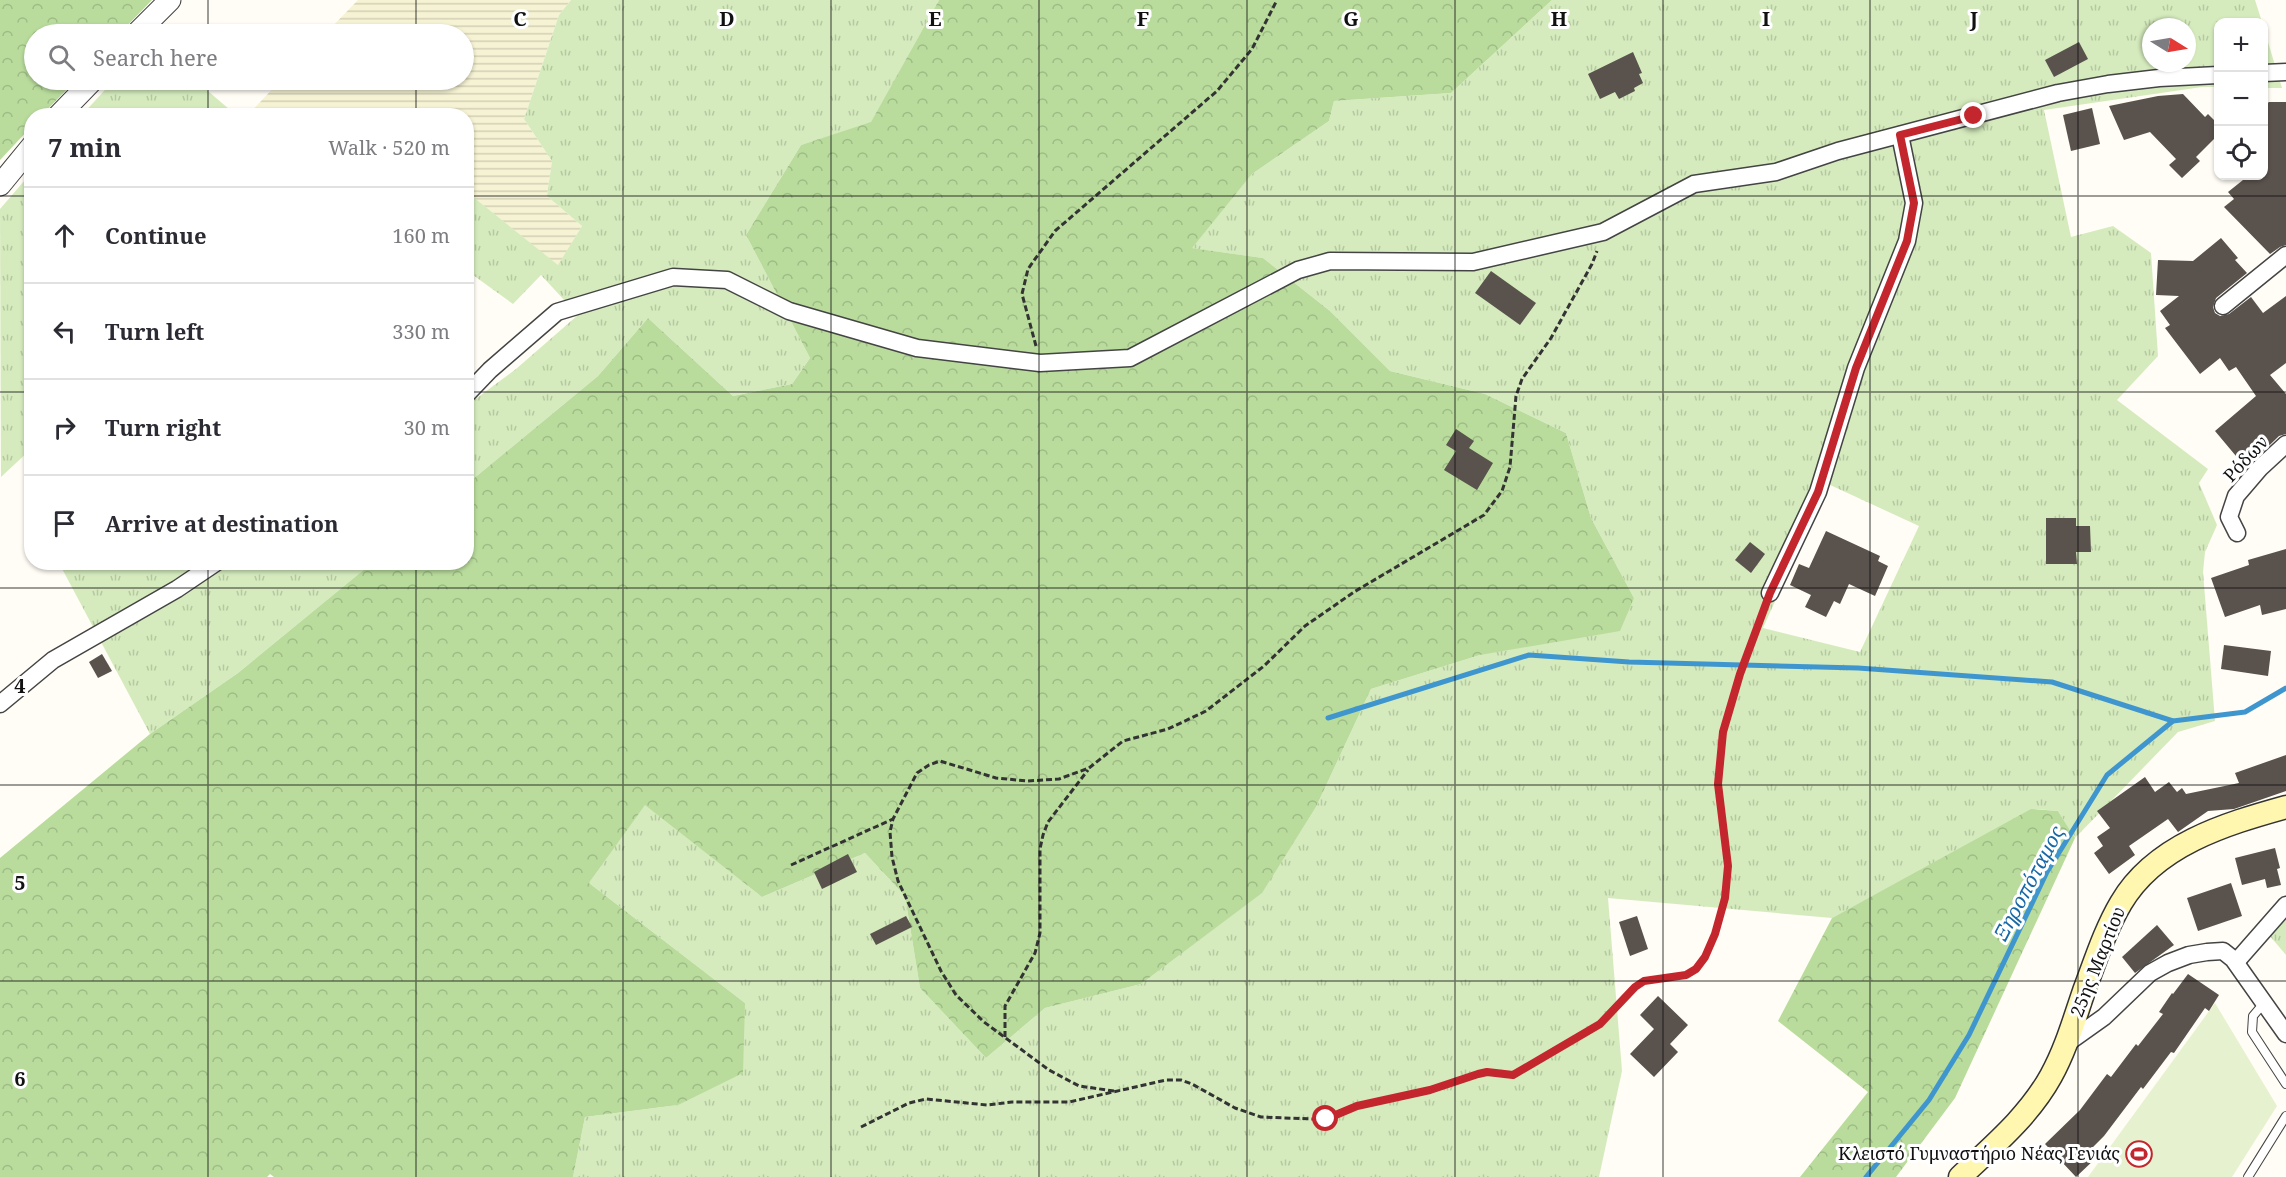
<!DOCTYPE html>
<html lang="en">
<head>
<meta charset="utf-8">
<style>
  :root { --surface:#fff; --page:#f7f7f7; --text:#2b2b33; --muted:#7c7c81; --line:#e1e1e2 }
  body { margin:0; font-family:"Noto Serif",serif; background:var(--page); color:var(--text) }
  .controls { position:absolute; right:18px; top:18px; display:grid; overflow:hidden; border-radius:12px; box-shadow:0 2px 4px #0004 }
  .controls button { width:54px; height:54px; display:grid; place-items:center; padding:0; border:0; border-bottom:2px solid var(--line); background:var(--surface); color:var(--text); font:30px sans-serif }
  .compass { position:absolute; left:2142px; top:18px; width:54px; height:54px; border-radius:50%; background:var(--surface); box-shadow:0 2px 4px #0004; rotate:101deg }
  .stop { position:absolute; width:18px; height:18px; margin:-14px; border:4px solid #c4262e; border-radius:50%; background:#fff }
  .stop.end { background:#c4262e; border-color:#fff; box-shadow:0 2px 6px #0008 }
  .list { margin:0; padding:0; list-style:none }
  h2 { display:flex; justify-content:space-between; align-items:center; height:78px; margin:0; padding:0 24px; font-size:26px }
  h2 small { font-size:20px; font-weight:400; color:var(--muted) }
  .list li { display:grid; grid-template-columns:39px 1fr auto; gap:18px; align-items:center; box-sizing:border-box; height:96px; padding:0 24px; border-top:2px solid var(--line) }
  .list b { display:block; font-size:22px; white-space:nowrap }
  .list em { font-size:20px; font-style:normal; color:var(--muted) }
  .icon { flex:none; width:33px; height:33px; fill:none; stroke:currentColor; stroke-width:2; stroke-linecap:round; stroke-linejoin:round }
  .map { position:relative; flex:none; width:2286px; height:1177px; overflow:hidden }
  .search { position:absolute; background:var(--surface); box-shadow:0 2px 4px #0004; left:24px; top:24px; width:450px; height:66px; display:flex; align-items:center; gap:15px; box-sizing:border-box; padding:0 21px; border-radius:33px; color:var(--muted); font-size:22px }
  .panel { position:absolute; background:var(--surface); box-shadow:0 2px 4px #0004; left:24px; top:108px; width:450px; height:462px; border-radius:24px }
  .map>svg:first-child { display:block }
</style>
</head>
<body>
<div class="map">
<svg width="2286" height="1177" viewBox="0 0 2286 1177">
  <defs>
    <pattern id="farmland-rules" width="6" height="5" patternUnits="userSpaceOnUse" patternTransform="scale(1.5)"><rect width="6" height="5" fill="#f6f3d4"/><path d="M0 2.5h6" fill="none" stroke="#d2cfb5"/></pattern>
    <pattern id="grass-tufts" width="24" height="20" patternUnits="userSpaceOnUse" patternTransform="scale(1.5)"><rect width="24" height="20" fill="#d5ebbd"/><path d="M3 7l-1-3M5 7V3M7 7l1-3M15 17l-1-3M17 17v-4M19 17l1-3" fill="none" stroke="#b6c8a1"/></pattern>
    <pattern id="forest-crowns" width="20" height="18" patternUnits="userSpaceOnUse" patternTransform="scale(1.5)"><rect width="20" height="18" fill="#b9dc9c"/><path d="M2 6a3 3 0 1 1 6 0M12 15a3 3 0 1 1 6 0" fill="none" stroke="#9ebc85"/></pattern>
  </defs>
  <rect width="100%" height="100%" fill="#fffdf5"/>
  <polygon fill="url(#farmland-rules)" points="358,0 571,0 559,15 524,119 552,161 547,196 582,226 558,266 467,192 466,116 247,116 281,80 464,80 464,34 325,34"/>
  <g fill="url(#grass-tufts)" fill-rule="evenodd">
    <polygon points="571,0 939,0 871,123 801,145 746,235 810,358 792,384 733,396 648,318 598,376 467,484 466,406 516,369 578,315 541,275 513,304 466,270 467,192 558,265 582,226 547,196 552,161 524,119 559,15"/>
    <path d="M1552 0H2255L2262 22H2218V87H2202L2044 110 2071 237 2113 226 2151 253 2158 356 2117 400 2208 469 2199 483 2217 525 2205 552 2203 572 2215 721 2178 732 2075 838 2058 811 2036 809 1832 918 1608 898 1622 1071 1599 1177H573L585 1117 678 1105 745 1003 589 883 645 804 762 897 865 853 905 896 920 988 986 1058 1045 1008 1141 984 1261 893 1316 807 1371 689 1480 655 1634 598 1591 518 1566 433 1485 394 1390 371 1330 311 1263 258 1191 248 1252 174 1329 121 1334 101 1451 93ZM2151 27H2187V63H2151ZM1828 484 1919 526 1860 652 1763 628Z"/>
    <polygon points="2264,29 2282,88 2264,88"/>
    <polygon points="114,80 195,80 236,115 82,115"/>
    <polygon points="31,173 31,449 1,477 0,209"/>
    <polygon points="59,563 372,563 238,673 150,734"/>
    <polygon points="2286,915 2286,955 2269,935"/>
  </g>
  <g fill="url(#forest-crowns)">
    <polygon points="0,0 152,0 119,34 34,34 34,80 76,80 42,115 32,116 31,127 0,160"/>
    <polygon points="939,0 1552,0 1451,93 1334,101 1329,121 1252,174 1192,248 1263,258 1330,311 1390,371 1485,394 1566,433 1591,518 1634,598 1620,631 1480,655 1371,689 1316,807 1262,893 1141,984 1045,1008 986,1058 920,988 905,896 865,853 762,897 645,805 589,883 745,1003 743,1073 678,1105 585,1117 573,1177 274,1177 270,1174 267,1177 0,1177 0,858 150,734 238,673 372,563 466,562 467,484 598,376 648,318 733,396 792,384 810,358 746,235 801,145 871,122"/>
    <polygon points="2031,809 2058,811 2075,838 1955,1098 1896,1177 1800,1177 1868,1092 1778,1021 1832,918"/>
  </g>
  <polygon fill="#e6f2cf" points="2215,1003 2277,1106 2232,1177 2088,1177"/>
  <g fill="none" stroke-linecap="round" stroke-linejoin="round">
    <g stroke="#3f96cf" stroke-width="5">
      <polyline points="1328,718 1529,655 1629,662 1858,668 2052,682 2173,721"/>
      <polyline points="1866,1177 1929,1100 1969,1035 2047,872 2107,775 2173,721 2245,712 2286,688"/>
    </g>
  </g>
  <g fill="#5a524d">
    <polygon points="2079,42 2088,59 2054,77 2045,60"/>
    <polygon points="1633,52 1642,73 1639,74 1643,83 1634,88 1635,91 1619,99 1615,92 1600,99 1588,74"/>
    <polygon points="2183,94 2205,117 2208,114 2218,124 2218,135 2196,157 2200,161 2182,178 2169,165 2176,159 2150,132 2124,140 2109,106 2158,96"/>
    <polygon points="2269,102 2286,102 2286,245 2280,247 2270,254 2224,207 2234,199 2228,192 2248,176 2264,176 2264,106"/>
    <polygon points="2092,108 2100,144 2071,151 2063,115"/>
    <polygon points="2221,238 2238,258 2235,260 2247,273 2216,298 2213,307 2215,313 2220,316 2229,314 2251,297 2263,313 2286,296 2286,363 2270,375 2286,394 2286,434 2279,436 2246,468 2215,431 2256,396 2236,367 2229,371 2220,358 2200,374 2165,328 2170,325 2160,311 2179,296 2156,295 2158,260 2193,261"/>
    <polygon points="1491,271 1536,303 1520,325 1475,293"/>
    <polygon points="1456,429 1474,441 1469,448 1493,463 1477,490 1444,470 1456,451 1446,445"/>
    <polygon points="2046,518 2076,518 2076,526 2090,526 2091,552 2076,552 2077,564 2046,564"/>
    <polygon points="1826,531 1880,556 1878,561 1888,566 1875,596 1849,584 1840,604 1834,601 1826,617 1805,607 1811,595 1790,585 1799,564 1809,568"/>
    <polygon points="1750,542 1765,554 1751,573 1735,560"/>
    <polygon points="2286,549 2286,609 2262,615 2260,605 2225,617 2211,578 2249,565 2248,560"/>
    <polygon points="2224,645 2271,651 2268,676 2221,669"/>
    <polygon points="102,654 112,671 98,678 89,662"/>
    <polygon points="2286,755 2286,791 2234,809 2208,811 2178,832 2168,819 2129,846 2135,855 2109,874 2094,853 2103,846 2097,837 2110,828 2097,811 2145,777 2155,792 2169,782 2177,792 2182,788 2186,794 2239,783 2235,773"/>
    <polygon points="2275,848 2280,868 2277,869 2281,885 2267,888 2265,879 2242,885 2235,858"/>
    <polygon points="848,854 857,872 822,889 814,872"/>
    <polygon points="2231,883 2242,916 2198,931 2187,898"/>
    <polygon points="906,916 912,927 876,945 870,934"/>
    <polygon points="1637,916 1648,949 1630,956 1619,922"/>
    <polygon points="2157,925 2174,945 2135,973 2122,957"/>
    <polygon points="2188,974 2219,995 2209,1011 2205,1008 2174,1053 2171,1052 2143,1089 2141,1087 2104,1136 2089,1151 2096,1158 2076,1177 2045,1144 2080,1110 2107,1074 2111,1077 2136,1044 2138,1046 2163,1014 2159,1012 2172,993 2173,994"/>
    <polygon points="1658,996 1688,1025 1670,1044 1678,1052 1654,1077 1630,1054 1654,1029 1640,1015"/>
  </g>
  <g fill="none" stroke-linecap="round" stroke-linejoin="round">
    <g stroke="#444" stroke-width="10">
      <g id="service">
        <polyline points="2264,1003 2253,1016 2252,1032 2286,1084"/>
        <polyline points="2248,1177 2286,1116"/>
      </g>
    </g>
    <g stroke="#444" stroke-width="19">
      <g id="minor">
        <polyline points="2264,73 2286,72"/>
        <polyline points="2223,306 2286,255"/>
        <polyline points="466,395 490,370 557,312 673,277 727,280 789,311 917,348 1040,363 1130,358 1298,270 1330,261 1473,262 1603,232 1694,184 1776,172 1838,151 2058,93 2108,84 2159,78 2218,75"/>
        <polyline points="2237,533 2229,517 2236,496 2260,468 2286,444"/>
        <polyline points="1770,593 1818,492 1856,368 1907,241 1914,203 1900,135"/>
        <polyline points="0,704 53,660 177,589 217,562"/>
        <polyline points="2236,962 2286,905"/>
        <polyline points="2066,1044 2104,1017 2150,973 2168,963 2189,955 2207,952 2223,951 2233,959 2286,1034"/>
      </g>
    </g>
    <g stroke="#444" stroke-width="23">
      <g id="tertiary">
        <polyline points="136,34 170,0"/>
        <polyline points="58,116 93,80"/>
        <polyline points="0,185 32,146"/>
      </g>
    </g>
    <g stroke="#333" stroke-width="25">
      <path id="secondary" d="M1960 1177C1993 1146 2029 1116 2051 1076 2066 1049 2074 1020 2084 991 2095 962 2105 930 2121 903 2155 845 2225 824 2286 807"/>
    </g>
    <g stroke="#333" stroke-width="3" stroke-dasharray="6 3" stroke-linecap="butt">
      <polyline points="1036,346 1022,294 1028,269 1055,231 1217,91 1252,49 1277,0"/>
      <polyline points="791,865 893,819"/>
      <polyline points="1005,1037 1005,1006 1035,953 1040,933 1040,849 1043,835 1048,822 1088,770"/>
      <polyline points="1114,1091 1079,1086 1049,1070 984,1022 956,995 941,971 898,881 892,857 890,832 893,819 917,773 929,765 940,761 996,778 1028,781 1059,779 1089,768 1123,741 1168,729 1206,711 1264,666 1305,626 1354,592 1484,515 1502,491 1510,467 1516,396 1522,379 1551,338 1592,264 1597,251"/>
      <polyline points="861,1127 909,1103 926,1099 987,1105 1012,1102 1069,1102 1166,1080 1181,1080 1192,1084 1235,1108 1261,1117 1313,1119 1326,1119 1357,1106 1430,1090 1478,1074 1487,1072 1513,1075 1521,1072 1600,1024 1635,987 1644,981 1686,975 1696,969 1705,957 1715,934 1725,898 1728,866 1718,784 1723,732 1740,674 1765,609"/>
    </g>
    <use href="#service" stroke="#fff" stroke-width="8"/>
    <use href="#minor" stroke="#fff" stroke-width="16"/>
    <use href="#tertiary" stroke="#fff" stroke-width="21"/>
    <use href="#secondary" stroke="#fff6b0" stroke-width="22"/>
  </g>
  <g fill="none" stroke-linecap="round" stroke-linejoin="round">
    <polyline stroke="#c4262e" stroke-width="8" points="1326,1119 1357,1106 1430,1090 1478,1074 1487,1072 1513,1075 1600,1024 1635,987 1644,981 1686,975 1696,969 1705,957 1715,934 1725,898 1728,866 1718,784 1723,732 1740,674 1770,593 1818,492 1856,368 1907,241 1914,203 1900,135 1974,116"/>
  </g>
  <path fill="none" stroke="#111" stroke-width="1.5" stroke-opacity="0.55" d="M208 0V34M416 0V34M623 0V1177M831 0V1177M1039 0V1177M1247 0V1177M1455 0V1177M1663 0V1177M1870 0V1177M2078 0V1177M208 80V116M416 80V116M0 196H32M466 196H2286M0 392H32M466 392H2286M208 562V1177M416 562V1177M0 588H2286M0 785H2286M0 981H2286"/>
  <defs>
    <g id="stadium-ring" transform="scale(1.35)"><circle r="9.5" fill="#fff" stroke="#c4262e" stroke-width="1.5"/><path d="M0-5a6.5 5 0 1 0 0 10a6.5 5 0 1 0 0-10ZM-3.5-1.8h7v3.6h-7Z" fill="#c4262e"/></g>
  </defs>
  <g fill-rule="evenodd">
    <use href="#stadium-ring" x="2139" y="1154"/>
  </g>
  <g text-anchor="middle" stroke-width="6" stroke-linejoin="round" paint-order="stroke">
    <g font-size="18" fill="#111" stroke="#fff">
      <text transform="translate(2246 459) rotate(-47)" y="6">Ρόδων</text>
      <text transform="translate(2098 962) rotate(-68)" y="6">25ης Μαρτίου</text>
    </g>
    <g font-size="18" fill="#111" stroke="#fff" text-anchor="end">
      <text x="2120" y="1160">Κλειστό Γυμναστήριο Νέας Γενιάς</text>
    </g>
    <g font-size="20" font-style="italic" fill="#1768a6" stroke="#fff">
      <text transform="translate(2029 883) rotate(-62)" y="7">Ξηροπόταμος</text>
    </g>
  </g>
  <g font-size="20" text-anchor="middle" font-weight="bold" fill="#111" stroke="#fff" stroke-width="6" stroke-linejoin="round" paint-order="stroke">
    <text x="520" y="26">C</text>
    <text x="727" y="26">D</text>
    <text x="935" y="26">E</text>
    <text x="1143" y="26">F</text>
    <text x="1351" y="26">G</text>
    <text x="1559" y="26">H</text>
    <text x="1766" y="26">I</text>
    <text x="1974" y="26">J</text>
    <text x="20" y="693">4</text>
    <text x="20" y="890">5</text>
    <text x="20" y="1086">6</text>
  </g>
</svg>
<div class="controls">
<button>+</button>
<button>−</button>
<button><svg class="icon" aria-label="locate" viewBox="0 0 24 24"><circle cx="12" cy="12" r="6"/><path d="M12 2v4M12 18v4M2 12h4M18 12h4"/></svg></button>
</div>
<svg class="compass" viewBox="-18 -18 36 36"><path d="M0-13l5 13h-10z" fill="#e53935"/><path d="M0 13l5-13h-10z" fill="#7c7c81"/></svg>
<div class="stop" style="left:1326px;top:1119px"></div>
<div class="stop end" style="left:1974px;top:116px"></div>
<div class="search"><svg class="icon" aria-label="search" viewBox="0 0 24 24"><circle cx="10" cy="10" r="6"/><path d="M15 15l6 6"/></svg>Search here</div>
<section class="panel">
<h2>7 min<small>Walk · 520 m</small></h2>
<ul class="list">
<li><svg class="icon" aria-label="ahead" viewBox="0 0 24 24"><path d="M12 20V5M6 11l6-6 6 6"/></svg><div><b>Continue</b></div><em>160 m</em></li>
<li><svg class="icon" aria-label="left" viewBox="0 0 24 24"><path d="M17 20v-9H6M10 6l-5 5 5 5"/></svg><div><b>Turn left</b></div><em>330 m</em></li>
<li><svg class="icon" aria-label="right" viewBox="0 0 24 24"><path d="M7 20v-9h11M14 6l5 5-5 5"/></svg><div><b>Turn right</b></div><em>30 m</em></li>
<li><svg class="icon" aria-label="arrive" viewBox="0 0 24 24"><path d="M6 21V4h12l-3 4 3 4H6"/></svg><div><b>Arrive at destination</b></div></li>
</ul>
</section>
</div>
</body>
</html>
